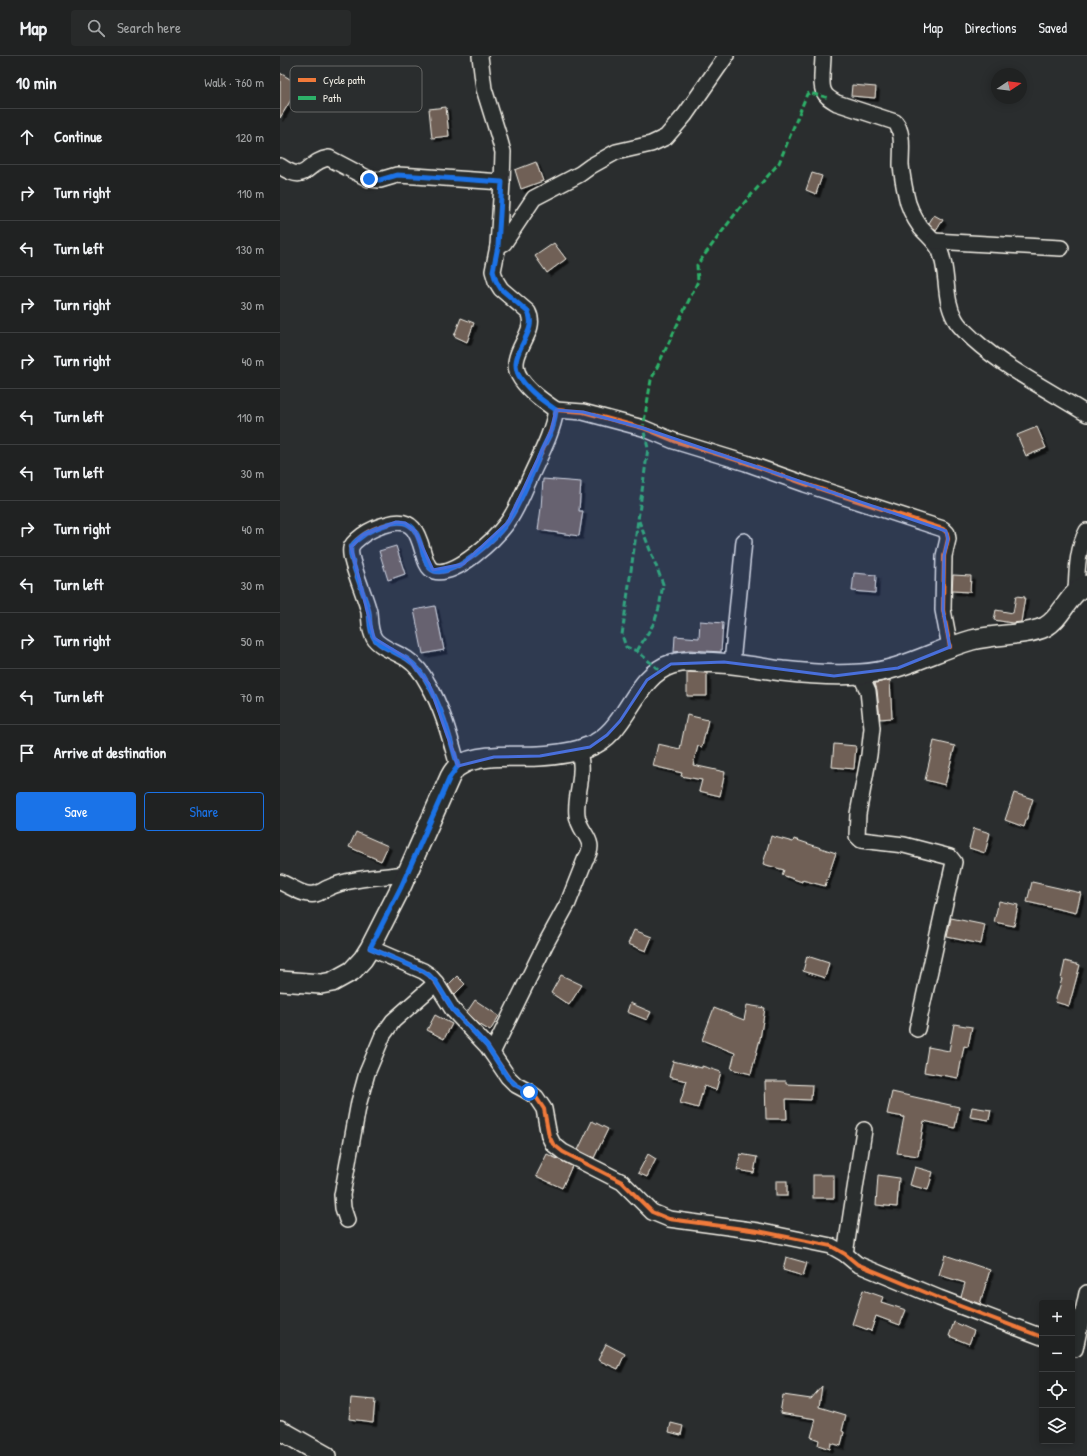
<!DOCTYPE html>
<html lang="en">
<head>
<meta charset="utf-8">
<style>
  :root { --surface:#202222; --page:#282a2a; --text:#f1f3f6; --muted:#a2a4a5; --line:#3d3f40; --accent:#1a73e8 }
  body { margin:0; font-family:"Patrick Hand",sans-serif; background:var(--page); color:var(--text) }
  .controls { position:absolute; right:12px; bottom:12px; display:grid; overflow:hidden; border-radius:4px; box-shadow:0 2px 10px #0003 }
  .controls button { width:36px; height:36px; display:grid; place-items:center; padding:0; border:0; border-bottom:1px solid var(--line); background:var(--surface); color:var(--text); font:20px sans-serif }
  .compass { position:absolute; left:711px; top:12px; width:36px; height:36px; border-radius:50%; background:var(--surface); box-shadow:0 2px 10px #0003; rotate:77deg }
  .stop { position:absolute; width:12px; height:12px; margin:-9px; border:3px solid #1a73e8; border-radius:50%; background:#fff }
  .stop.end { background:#1a73e8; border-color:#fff; box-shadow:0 1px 4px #0008 }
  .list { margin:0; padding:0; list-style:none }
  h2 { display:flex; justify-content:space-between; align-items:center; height:52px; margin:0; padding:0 16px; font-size:17px }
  h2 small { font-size:13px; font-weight:400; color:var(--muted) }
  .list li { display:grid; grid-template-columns:26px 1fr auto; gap:12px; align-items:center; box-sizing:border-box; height:56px; padding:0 16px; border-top:1px solid var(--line) }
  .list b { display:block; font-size:15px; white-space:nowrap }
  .list em { font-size:13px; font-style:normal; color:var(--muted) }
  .actions { display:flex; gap:8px; padding:12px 16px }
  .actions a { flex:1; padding:9px 0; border:1px solid var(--accent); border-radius:4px; text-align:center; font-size:14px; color:var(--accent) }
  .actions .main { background:var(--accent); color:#fff }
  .icon { flex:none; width:22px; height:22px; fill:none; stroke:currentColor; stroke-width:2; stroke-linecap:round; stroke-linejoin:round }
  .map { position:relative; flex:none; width:807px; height:1400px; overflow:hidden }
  header { display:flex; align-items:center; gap:24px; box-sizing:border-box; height:56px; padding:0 20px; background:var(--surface); border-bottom:1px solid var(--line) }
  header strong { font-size:19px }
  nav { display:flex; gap:22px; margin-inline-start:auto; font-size:14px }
  .search { width:280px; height:36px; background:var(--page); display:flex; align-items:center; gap:10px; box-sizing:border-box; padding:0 14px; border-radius:4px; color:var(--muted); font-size:15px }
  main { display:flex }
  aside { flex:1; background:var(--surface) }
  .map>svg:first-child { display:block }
</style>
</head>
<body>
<header>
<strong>Map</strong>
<div class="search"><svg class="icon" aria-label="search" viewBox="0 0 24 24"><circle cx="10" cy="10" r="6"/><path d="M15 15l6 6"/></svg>Search here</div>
<nav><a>Map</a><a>Directions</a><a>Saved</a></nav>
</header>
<main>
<aside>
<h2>10 min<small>Walk · 760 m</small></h2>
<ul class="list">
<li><svg class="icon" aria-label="ahead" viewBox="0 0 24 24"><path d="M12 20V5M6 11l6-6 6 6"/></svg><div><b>Continue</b></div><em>120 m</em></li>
<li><svg class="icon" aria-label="right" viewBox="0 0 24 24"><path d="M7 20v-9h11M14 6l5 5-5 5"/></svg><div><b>Turn right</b></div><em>110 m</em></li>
<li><svg class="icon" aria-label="left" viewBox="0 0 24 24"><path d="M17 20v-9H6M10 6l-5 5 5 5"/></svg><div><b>Turn left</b></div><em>130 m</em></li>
<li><svg class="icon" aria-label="right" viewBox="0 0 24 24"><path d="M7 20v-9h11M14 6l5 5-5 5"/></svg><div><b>Turn right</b></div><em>30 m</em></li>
<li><svg class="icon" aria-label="right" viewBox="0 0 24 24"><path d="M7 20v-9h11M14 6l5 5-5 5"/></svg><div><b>Turn right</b></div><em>40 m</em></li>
<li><svg class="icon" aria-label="left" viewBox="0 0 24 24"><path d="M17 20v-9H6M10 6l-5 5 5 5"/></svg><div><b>Turn left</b></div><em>110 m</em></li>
<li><svg class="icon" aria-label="left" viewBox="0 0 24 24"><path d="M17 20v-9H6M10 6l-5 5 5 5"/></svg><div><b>Turn left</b></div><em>30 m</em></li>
<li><svg class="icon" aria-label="right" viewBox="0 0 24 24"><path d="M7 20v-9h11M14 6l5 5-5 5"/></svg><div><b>Turn right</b></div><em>40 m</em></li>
<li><svg class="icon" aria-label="left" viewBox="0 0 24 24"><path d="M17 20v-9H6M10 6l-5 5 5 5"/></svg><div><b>Turn left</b></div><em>30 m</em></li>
<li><svg class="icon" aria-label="right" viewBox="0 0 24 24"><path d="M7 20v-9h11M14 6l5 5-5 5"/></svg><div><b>Turn right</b></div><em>50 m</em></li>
<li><svg class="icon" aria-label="left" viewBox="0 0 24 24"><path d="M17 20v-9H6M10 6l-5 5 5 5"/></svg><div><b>Turn left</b></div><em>70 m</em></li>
<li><svg class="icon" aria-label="arrive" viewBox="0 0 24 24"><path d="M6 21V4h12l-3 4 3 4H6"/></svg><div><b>Arrive at destination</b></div></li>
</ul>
<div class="actions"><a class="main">Save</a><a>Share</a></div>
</aside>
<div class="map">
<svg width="807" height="1400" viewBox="0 0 807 1400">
  <defs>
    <filter id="shadow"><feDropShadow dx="3.5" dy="3.5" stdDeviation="0" flood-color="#0009"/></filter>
  </defs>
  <rect width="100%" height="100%" fill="#2a2d2e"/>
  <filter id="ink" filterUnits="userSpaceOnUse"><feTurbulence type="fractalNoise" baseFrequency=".025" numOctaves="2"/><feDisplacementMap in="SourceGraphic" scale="8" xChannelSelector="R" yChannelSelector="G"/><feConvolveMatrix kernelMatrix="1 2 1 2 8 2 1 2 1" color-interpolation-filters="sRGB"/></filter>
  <g filter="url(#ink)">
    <g fill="#706056" stroke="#f4f1e8" filter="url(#shadow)">
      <polygon points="0,17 20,29 0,62"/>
      <polygon points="572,29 596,31 595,42 571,40"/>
      <polygon points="166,51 169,80 152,82 149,53"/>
      <polygon points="256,106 263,125 241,133 235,114"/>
      <polygon points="532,117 542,120 536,138 526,134"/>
      <polygon points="654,159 663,164 656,175 649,167"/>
      <polygon points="274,187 286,203 267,217 255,200"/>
      <polygon points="181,262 194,267 187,286 174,280"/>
      <polygon points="757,371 766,392 746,400 737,379"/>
      <polygon points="263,423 301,426 299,455 303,455 299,480 258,474 261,452"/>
      <polygon points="116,490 125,518 108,524 99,495"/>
      <polygon points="574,517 596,519 595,537 572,535"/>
      <polygon points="673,519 691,520 690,536 672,535"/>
      <polygon points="736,540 745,541 741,566 732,567 714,564 716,554 733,557"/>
      <polygon points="155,550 164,594 143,598 134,554"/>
      <polygon points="420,565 443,567 441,596 410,594 394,596 395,580 419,582"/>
      <polygon points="407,616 427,617 427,640 407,640"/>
      <polygon points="610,624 612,662 600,663 597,634 595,627"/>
      <polygon points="407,659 428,664 422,691 418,690 413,709 445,716 440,740 419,735 422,724 401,720 402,717 373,710 378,688 400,693"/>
      <polygon points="654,685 675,690 665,729 645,724"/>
      <polygon points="554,688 576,690 574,713 552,711"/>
      <polygon points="734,737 753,743 744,771 725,764"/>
      <polygon points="694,772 710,777 705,797 689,792"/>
      <polygon points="76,776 108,790 101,805 69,791"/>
      <polygon points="491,780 513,786 514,783 556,797 545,830 522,824 522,826 502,819 504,814 483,808"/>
      <polygon points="752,826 801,837 796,857 747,846"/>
      <polygon points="719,845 738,849 734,870 714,866"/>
      <polygon points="671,862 705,869 701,888 667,881"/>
      <polygon points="354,874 372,881 366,895 348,888"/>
      <polygon points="527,900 549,907 545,922 523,915"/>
      <polygon points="785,905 800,909 789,950 775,946 782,923 781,923"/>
      <polygon points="281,919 302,929 289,949 271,937"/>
      <polygon points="177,920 185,928 174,939 168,929"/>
      <polygon points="195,944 219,960 210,975 199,968 187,956"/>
      <polygon points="350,947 371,956 367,964 347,956"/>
      <polygon points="467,949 485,952 480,983 471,1018 451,1013 455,997 422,984 434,952 464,964"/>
      <polygon points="155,959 172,968 164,983 147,974"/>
      <polygon points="674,968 692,971 688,991 684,990 678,1022 644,1016 648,991 669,995"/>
      <polygon points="393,1005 422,1012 422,1010 441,1016 436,1034 424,1030 418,1052 400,1047 407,1025 389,1021"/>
      <polygon points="485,1025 506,1025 506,1028 532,1029 531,1044 506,1043 507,1063 486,1063"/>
      <polygon points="612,1036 679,1051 675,1072 644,1065 638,1100 617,1097 624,1061 607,1058"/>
      <polygon points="692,1051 711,1054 709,1064 690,1061"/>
      <polygon points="312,1065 328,1073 314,1102 298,1094"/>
      <polygon points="267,1098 292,1110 282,1132 256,1120"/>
      <polygon points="368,1098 376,1103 367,1121 358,1117"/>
      <polygon points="460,1098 477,1101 474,1117 457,1114"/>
      <polygon points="635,1111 653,1116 648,1134 630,1129"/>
      <rect x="533" y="1119" width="21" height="23"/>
      <polygon points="598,1119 619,1122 617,1151 596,1149"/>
      <rect x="496" y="1125" width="11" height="15"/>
      <polygon points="665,1199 710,1214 700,1248 681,1241 685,1227 659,1219"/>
      <polygon points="506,1201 527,1207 523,1220 503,1214"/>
      <polygon points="583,1234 603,1241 601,1246 626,1254 620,1269 596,1260 591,1275 572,1268"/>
      <polygon points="674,1266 694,1275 689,1288 669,1280"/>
      <polygon points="326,1288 345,1298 338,1313 318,1304"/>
      <polygon points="542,1330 539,1351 566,1359 562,1375 564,1376 561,1390 551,1387 550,1393 538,1389 539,1384 531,1381 536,1363 500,1357 503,1339 531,1343"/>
      <polygon points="71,1342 95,1344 93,1366 69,1363"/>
      <polygon points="391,1367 403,1370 401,1379 389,1376"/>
    </g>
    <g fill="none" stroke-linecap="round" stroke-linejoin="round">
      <g stroke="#f4f1e8" stroke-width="18">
        <g id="minor">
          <path d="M200 0 204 33 218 78 223 96 222 126 218 190 213 215 216 225 221 233 248 256C260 278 223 298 241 323 250 336 263 345 276 354"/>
          <path d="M543 0C543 9 540 29 544 36 546 41 552 44 557 47L615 66C624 76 621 95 621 109 622 119 624 130 626 139 628 151 634 162 641 172 648 180 656 186 660 195 669 217 663 242 675 263 679 271 687 277 693 283 726 313 769 334 807 358"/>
          <path d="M0 110C29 130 25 105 49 102L89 123 100 124 117 119 135 120 222 126"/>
          <polyline points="654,185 781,192"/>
          <polyline points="218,190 224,187 254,142 300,118 311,110 336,96 371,88 386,81 405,59 446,0"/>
          <path d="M796 536C797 516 797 493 807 475"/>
          <polyline points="452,607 464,485"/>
          <polyline points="580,618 588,635 592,672 589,699 578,758 577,780 581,784 624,789 670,801 674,806 637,973"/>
          <path d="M178 710C170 682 163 653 148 628 143 618 136 609 127 603 118 597 99 591 94 582 89 574 90 564 89 556 86 541 68 503 71 492 72 487 79 482 83 479 90 474 100 470 108 468 148 456 137 509 154 515 176 521 215 483 227 467 236 455 242 440 248 426 258 403 272 379 276 354L303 356 363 372 394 385 466 407 525 428 663 473 667 477 668 483 664 500 663 554 670 591"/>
          <path d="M0 826C8 829 21 838 28 838 37 840 41 835 48 832 68 822 103 821 126 818"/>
          <polyline points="90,892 143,915 149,919 156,927 173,954 207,990 228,1021 236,1029 249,1036 256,1041 264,1053 269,1080 273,1088 283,1096 342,1126 372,1156 389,1163 478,1175 551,1190 565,1198 577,1208 659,1242 762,1281"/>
          <path d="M212 997 265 889 288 847 305 804C319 784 299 778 297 759 295 744 301 730 301 715 302 708 300 701 299 694"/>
          <polyline points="67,1164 63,1152 62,1139 79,1046 87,1017 103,979 113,965 156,927"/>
          <polyline points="565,1198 584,1074"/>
          <polyline points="795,1293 807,1237"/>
        </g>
      </g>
      <g stroke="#f4f1e8" stroke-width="22">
        <g id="tertiary">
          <path d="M0 925 41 928 52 926 72 915 83 903 90 892 121 831 170 721C172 717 175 712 179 710 197 697 238 701 259 700 275 699 293 697 308 691 348 677 353 620 392 608 402 605 411 605 420 606 448 606 474 611 502 615 528 618 554 620 580 618 620 616 653 595 692 584 714 578 746 580 765 571 782 562 788 537 807 529"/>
          <polyline points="0,1374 46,1400"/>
        </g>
      </g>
      <use href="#minor" stroke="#2a2d2e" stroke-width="15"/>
      <use href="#tertiary" stroke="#2a2d2e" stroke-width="19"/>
      <g stroke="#2db169" stroke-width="3" stroke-dasharray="6 3" stroke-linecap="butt">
        <polyline points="357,595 374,567 379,552 383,528 359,465"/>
        <polyline points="379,614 357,595 346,591 342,579 368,392 363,372 371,324 418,225 417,209 459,153 499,107 527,38 530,37 549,42"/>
      </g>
      <g stroke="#2a2d2e" stroke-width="6">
        <g id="cycleway">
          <path d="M178 710C170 682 163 653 148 628 143 618 136 609 127 603 118 597 99 591 94 582 89 574 90 564 89 556 86 541 68 503 71 492 72 487 79 482 83 479 90 474 100 470 108 468 148 456 137 509 154 515 176 521 215 483 227 467 236 455 242 440 248 426 258 403 272 379 276 354L303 356 363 372 394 385 466 407 525 428 663 473 667 477 668 483 664 500 663 554 670 591"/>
          <polyline points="90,892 143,915 149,919 156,927 173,954 207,990 228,1021 236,1029 249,1036 256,1041 264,1053 269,1080 273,1088 283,1096 342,1126 372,1156 389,1163 478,1175 551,1190 565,1198 577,1208 659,1242 762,1281"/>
        </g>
      </g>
      <use href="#cycleway" stroke="#f17a3a" stroke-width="4"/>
    </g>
  </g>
  <g fill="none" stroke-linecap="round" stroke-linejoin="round" filter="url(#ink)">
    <path stroke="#1a73e8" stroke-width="5" d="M89 123 100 124 117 119 135 120 222 126 218 190 213 215 216 225 221 233 248 256C260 278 223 298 241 323 250 336 263 345 276 354 275 361 274 368 272 374 268 383 263 390 260 399 251 421 242 444 229 464 219 481 175 521 154 515 136 509 149 456 108 468 99 471 88 475 81 481 77 484 72 487 71 492 68 503 86 541 89 556 90 564 89 575 94 582 99 591 118 597 127 603 136 609 143 618 148 628 163 653 170 683 178 710L170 721 121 831 90 892 143 915 149 919 156 926 173 954 207 990 228 1022 236 1029 249 1036"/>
  </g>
  <path fill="#486fdb" fill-opacity="0.2" stroke="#486fdb" stroke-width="3" stroke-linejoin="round" d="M276 354 303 356 363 372 666 475 668 483 664 500 663 554 670 591 618 612 554 620 444 606 391 608 367 624 340 665 327 679 310 691 260 700 214 701 178 710 149 628 128 603 94 582 71 491 83 479 116 466 125 467 135 475 153 514 183 508 228 466 271 375Z"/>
  <rect x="10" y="10" width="132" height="46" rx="6" fill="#2a2d2e" stroke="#676866" stroke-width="1"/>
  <rect x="18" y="22" width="18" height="4" fill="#f17a3a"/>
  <rect x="18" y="40" width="18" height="4" fill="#2db169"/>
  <g font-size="11" fill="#f4f1e8">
    <text x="43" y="28">Cycle path</text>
    <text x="43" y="46">Path</text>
  </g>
</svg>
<div class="controls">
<button>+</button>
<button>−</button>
<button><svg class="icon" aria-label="locate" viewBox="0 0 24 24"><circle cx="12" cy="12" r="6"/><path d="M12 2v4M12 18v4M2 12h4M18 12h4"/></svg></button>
<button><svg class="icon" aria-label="layers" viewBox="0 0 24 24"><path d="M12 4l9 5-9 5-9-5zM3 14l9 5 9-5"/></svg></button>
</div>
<svg class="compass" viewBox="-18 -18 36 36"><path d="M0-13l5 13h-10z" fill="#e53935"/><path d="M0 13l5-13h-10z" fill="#a2a4a5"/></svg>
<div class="stop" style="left:249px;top:1036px"></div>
<div class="stop end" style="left:89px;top:123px"></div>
</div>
</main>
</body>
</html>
